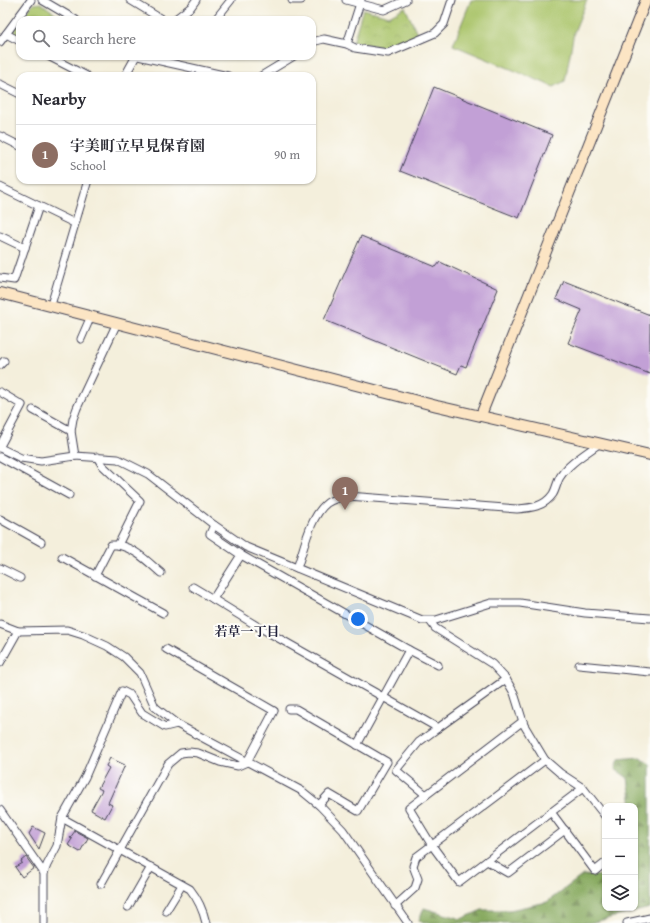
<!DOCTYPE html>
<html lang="en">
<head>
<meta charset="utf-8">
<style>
  :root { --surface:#fff; --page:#f7f7f7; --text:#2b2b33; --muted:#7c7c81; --line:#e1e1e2; --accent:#b5179e }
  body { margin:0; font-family:"Gentium Book Plus","Noto Serif JP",serif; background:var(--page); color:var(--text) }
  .controls { position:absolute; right:12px; bottom:12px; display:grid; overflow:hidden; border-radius:8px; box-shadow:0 1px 3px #0004 }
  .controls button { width:36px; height:36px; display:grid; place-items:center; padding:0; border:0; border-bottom:1px solid var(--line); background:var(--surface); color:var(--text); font:20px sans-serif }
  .you { position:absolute; left:358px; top:619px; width:14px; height:14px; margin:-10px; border:3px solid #fff; border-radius:50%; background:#1a73e8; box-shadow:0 0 0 6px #1a73e833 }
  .badge { display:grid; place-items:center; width:26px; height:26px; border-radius:50%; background:var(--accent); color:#fff; font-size:13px; font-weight:700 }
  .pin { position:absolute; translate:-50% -33px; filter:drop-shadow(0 1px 2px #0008) }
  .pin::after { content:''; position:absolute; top:21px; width:14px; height:12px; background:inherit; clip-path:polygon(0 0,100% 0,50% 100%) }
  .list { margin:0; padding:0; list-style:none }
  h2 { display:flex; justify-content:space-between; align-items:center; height:52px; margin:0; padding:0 16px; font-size:17px }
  h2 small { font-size:13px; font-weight:400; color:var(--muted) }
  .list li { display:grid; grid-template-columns:26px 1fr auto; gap:12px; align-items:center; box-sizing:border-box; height:60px; padding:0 16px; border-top:1px solid var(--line) }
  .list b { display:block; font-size:15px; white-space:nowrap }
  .list p { margin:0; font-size:13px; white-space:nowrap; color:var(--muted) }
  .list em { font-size:13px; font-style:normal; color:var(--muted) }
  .icon { flex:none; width:22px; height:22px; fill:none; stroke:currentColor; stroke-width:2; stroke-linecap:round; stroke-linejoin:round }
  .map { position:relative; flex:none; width:650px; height:923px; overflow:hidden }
  .search { position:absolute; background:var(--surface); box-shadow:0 1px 3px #0004; left:16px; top:16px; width:300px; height:44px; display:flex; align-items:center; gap:10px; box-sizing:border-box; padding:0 14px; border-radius:12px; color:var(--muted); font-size:15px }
  .panel { position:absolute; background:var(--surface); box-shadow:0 1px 3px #0004; left:16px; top:72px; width:300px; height:112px; border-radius:12px }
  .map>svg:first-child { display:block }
</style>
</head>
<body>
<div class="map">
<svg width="650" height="923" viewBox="0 0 650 923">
  <defs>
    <pattern id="forest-firs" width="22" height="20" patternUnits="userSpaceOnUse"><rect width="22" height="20" fill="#88aa60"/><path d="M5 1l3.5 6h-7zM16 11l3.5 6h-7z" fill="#6f8a50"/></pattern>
    <pattern id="park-crowns" width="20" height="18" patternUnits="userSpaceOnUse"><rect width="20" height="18" fill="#abc56c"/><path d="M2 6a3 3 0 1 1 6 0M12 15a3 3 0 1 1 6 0" fill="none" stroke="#93a95e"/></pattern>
  </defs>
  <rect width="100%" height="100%" fill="#fdfcf7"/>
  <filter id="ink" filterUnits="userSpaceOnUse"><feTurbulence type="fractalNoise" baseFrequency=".025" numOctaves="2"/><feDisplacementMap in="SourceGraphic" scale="8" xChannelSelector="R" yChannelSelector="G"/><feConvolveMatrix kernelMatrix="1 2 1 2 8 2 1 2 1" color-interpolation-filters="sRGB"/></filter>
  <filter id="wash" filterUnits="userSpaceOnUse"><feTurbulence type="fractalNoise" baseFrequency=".012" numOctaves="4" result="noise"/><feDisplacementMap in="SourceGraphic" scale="16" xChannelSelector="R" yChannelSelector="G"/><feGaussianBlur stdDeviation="0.9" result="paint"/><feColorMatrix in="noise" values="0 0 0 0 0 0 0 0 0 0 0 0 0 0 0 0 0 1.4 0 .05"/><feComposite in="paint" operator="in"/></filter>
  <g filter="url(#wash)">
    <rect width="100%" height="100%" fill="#f4efdc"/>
    <polygon fill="url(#forest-firs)" stroke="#55664e" points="640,758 650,764 650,908 590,923 423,923 419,920 424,908 461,919 482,910 510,910 547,902 583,875 599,876 605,870 605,908 635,908 635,806 632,806 628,778 615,769 618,760"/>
    <g fill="url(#park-crowns)" stroke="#667454">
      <polygon points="41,3 63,19 62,20 21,20 33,4"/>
      <polygon points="405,7 418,35 396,46 387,48 353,42 363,9 389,16"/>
      <polygon points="20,21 20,38 15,35 13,30"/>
    </g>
    <polygon fill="#abc56c" stroke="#667454" points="471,0 587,0 574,32 565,81 554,87 453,45"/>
    <g id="blocks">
      <g fill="#c2a0d6">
        <polygon points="434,87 552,135 519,218 400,171"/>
        <polygon points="361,236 436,267 440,262 498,289 466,367 461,365 457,374 324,320"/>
        <polygon points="564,281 650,315 650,374 568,343 582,310 556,299"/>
        <polygon points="110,758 125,765 108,803 112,805 105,818 91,810 102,790 98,788 109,768 106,766"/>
        <polygon points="33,827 45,833 39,849 29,834"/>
        <polygon points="75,831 88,838 80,852 68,845 72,839 70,838"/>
        <polygon points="26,857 34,868 22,877 15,867 22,863 21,861"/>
      </g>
    </g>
  </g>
  <g filter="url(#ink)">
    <use href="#blocks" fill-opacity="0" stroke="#424153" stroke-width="1"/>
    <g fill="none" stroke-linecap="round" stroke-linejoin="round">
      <g stroke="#424153" stroke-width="9">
        <g id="street">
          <polyline points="42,0 76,20"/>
          <polyline points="130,0 163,20"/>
          <polyline points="292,0 301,0"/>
          <polyline points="346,0 384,10 406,0"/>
          <polyline points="174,20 191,7 196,0"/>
          <polyline points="215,20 231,0"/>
          <polyline points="6,34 20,41"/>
          <polyline points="0,42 31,0"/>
          <polyline points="312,42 324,39 347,44 355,48 388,53 435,33 444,24 452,0"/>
          <polyline points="347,44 361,0"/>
          <polyline points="48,56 87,76"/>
          <polyline points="138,56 228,76"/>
          <polyline points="125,76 136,56"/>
          <polyline points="261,76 294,56"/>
          <polyline points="0,84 20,94"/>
          <polyline points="0,136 20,146"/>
          <polyline points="0,187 74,223"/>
          <polyline points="0,236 25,248"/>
          <polyline points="0,278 14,280 39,206"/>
          <polyline points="51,305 88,180"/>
          <polyline points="81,339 91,316"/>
          <polyline points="0,365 4,361"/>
          <polyline points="0,392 22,405 0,446"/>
          <polyline points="33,410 71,431"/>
          <polyline points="0,448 21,458 41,461 75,456 118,459 148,474 214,525 246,547 422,620 436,620 491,603 520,603 585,613 650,618"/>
          <polyline points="75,456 71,431 73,419 77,408 117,323"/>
          <polyline points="0,457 69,495"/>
          <polyline points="0,519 41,542"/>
          <polyline points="214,525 210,534 241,555 213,599 257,626 438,728 506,679"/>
          <path d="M118 545C136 549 147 561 161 573"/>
          <polyline points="241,555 409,650 438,665"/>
          <polyline points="62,557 163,613"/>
          <polyline points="0,568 20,578"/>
          <path d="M297 568C304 549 310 516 327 503 333 499 341 497 348 496L517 509C531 508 544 507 553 494 556 489 557 482 560 477 569 463 587 453 600 443"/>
          <polyline points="95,576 111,545 118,545 140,501 102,465 97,457"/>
          <polyline points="193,587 213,599"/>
          <polyline points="430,621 435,628 492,664 506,679 514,693 524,725 545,760 560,773 583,788 605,816"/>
          <polyline points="0,624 18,631 67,630 83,635 107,646 124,657 140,673 155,707 177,724 302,791 319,805 343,830 408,923"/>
          <polyline points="0,663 18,631"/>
          <polyline points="579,665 650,672"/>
          <polyline points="289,709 296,709 387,762 358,811 329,794 319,805"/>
          <polyline points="523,721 409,808 431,844 459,882 583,788"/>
          <polyline points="357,745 409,650"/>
          <polyline points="426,795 396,770 419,742 438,728"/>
          <polyline points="0,810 44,873"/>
          <polyline points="551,812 595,871 605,863"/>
          <path d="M62 818 190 889C198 899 203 910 206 923"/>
          <polyline points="487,861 508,873 565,830"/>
          <polyline points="101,884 168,764 181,753 189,752 198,753 220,762 238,766 247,762 274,711 166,649"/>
          <polyline points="395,906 415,888 418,879 413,866 416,857 545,760"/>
          <polyline points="128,907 151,867"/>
          <polyline points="166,911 182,885"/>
          <polyline points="44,923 44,873 47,865 57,846 62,818 85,777 122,691 130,695 142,713 165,727 177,724"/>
          <polyline points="627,923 650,918"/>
        </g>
      </g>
      <g stroke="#424153" stroke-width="12">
        <g id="secondary">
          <polyline points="0,293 437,406 650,455"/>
          <polyline points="481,415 646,0"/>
        </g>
      </g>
      <use href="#street" stroke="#fff" stroke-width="7"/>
      <use href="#secondary" stroke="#fce5c4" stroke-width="10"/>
    </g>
  </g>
  <g text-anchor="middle" stroke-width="4" stroke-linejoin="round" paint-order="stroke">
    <g font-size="13" font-weight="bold" fill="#22223b" stroke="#fdfcf7">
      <text x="247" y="636">若草一丁目</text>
    </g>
  </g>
</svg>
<div class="controls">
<button>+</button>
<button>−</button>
<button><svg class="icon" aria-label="layers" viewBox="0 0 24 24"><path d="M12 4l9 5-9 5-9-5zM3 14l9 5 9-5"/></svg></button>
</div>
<div class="you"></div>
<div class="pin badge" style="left:345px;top:510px;background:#8d6e63">1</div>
<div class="search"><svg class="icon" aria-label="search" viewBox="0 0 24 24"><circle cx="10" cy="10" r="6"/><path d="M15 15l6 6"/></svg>Search here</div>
<section class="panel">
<h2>Nearby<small></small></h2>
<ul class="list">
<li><span class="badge" style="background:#8d6e63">1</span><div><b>宇美町立早見保育園</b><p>School</p></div><em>90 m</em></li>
</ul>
</section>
</div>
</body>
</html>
